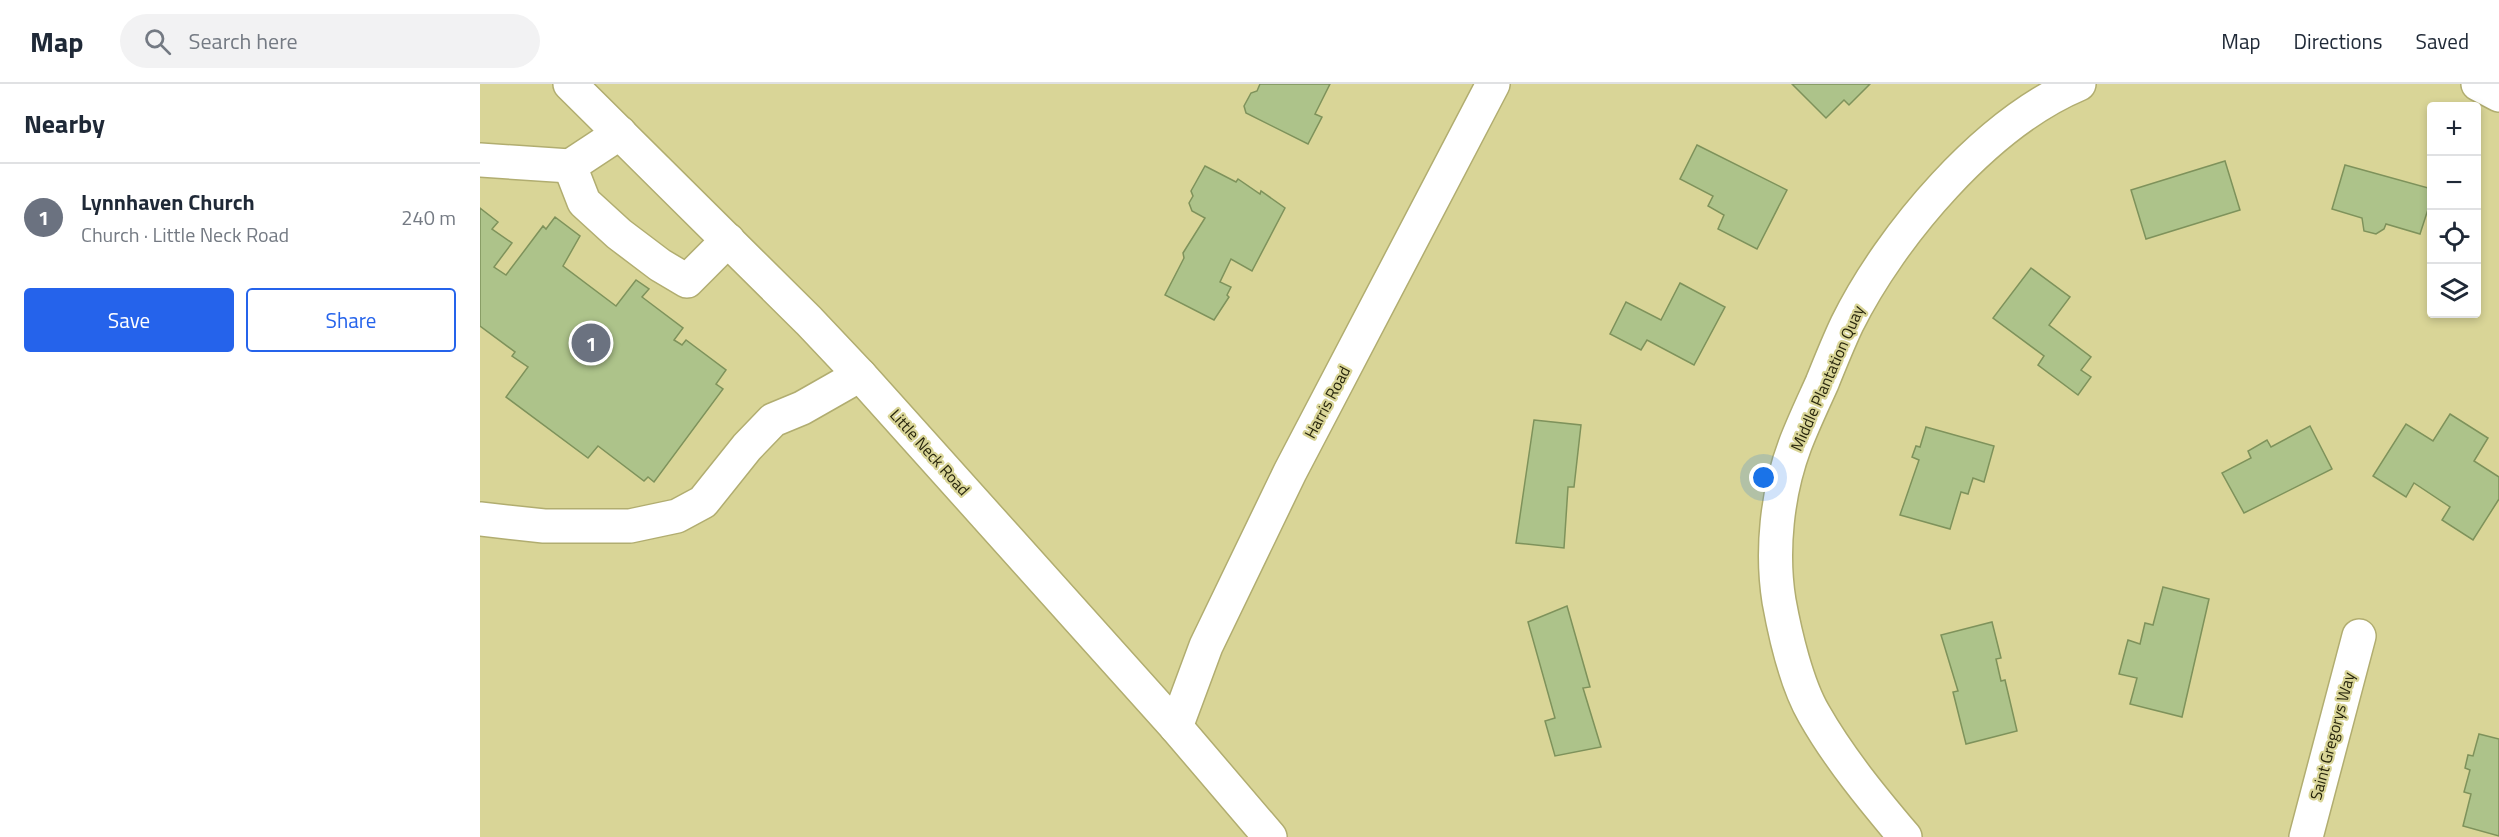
<!DOCTYPE html>
<html lang="en">
<head>
<meta charset="utf-8">
<style>
  :root { --surface:#fff; --page:#f2f2f3; --text:#1f2937; --muted:#747a83; --line:#e0e1e3; --accent:#2563eb }
  body { margin:0; font-family:"Titillium Web",sans-serif; background:var(--page); color:var(--text) }
  .controls { position:absolute; right:18px; top:18px; display:grid; overflow:hidden; border-radius:6px; box-shadow:0 3px 9px #0003 }
  .controls button { width:54px; height:54px; display:grid; place-items:center; padding:0; border:0; border-bottom:2px solid var(--line); background:var(--surface); color:var(--text); font:30px sans-serif }
  .you { position:absolute; left:1284px; top:394px; width:21px; height:21px; margin:-15px; border:4px solid #fff; border-radius:50%; background:#1a73e8; box-shadow:0 0 0 9px #1a73e833 }
  .badge { display:grid; place-items:center; width:39px; height:39px; border-radius:50%; background:var(--accent); color:#fff; font-size:20px; font-weight:700 }
  .pin { position:absolute; translate:-50% -50%; border:3px solid #fff; box-shadow:0 2px 6px #0006 }
  .list { margin:0; padding:0; list-style:none }
  h2 { display:flex; justify-content:space-between; align-items:center; height:78px; margin:0; padding:0 24px; font-size:26px }
  h2 small { font-size:20px; font-weight:400; color:var(--muted) }
  .list li { display:grid; grid-template-columns:39px 1fr auto; gap:18px; align-items:center; box-sizing:border-box; height:108px; padding:0 24px; border-top:2px solid var(--line) }
  .list b { display:block; font-size:22px; white-space:nowrap }
  .list p { margin:0; font-size:20px; white-space:nowrap; color:var(--muted) }
  .list em { font-size:20px; font-style:normal; color:var(--muted) }
  .actions { display:flex; gap:12px; padding:18px 24px }
  .actions a { flex:1; padding:14px 0; border:2px solid var(--accent); border-radius:6px; text-align:center; font-size:21px; color:var(--accent) }
  .actions .main { background:var(--accent); color:#fff }
  .icon { flex:none; width:33px; height:33px; fill:none; stroke:currentColor; stroke-width:2; stroke-linecap:round; stroke-linejoin:round }
  .map { position:relative; flex:none; width:2019px; height:753px; overflow:hidden }
  header { display:flex; align-items:center; gap:36px; box-sizing:border-box; height:84px; padding:0 30px; background:var(--surface); border-bottom:2px solid var(--line) }
  header strong { font-size:28px }
  nav { display:flex; gap:33px; margin-inline-start:auto; font-size:21px }
  .search { width:420px; height:54px; background:var(--page); display:flex; align-items:center; gap:15px; box-sizing:border-box; padding:0 21px; border-radius:33px; color:var(--muted); font-size:22px }
  main { display:flex }
  aside { flex:1; background:var(--surface) }
  .map>svg:first-child { display:block }
</style>
</head>
<body>
<header>
<strong>Map</strong>
<div class="search"><svg class="icon" aria-label="search" viewBox="0 0 24 24"><circle cx="10" cy="10" r="6"/><path d="M15 15l6 6"/></svg>Search here</div>
<nav><a>Map</a><a>Directions</a><a>Saved</a></nav>
</header>
<main>
<aside>
<h2>Nearby<small></small></h2>
<ul class="list">
<li><span class="badge" style="background:#6b7280">1</span><div><b>Lynnhaven Church</b><p>Church · Little Neck Road</p></div><em>240 m</em></li>
</ul>
<div class="actions"><a class="main">Save</a><a>Share</a></div>
</aside>
<div class="map">
<svg width="2019" height="753" viewBox="0 0 2019 753">
  <rect width="100%" height="100%" fill="#d9d597"/>
  <g fill="#adc38a" stroke="#7e925b" stroke-width="1.5">
    <polygon points="780,0 850,0 835,30 842,33 828,60 766,29 764,22 771,9 777,7"/>
    <polygon points="1312,0 1390,0 1369,21 1364,16 1346,34"/>
    <polygon points="1217,61 1307,106 1277,165 1238,145 1244,131 1228,122 1233,112 1200,95"/>
    <polygon points="1745,77 1760,126 1666,155 1651,106"/>
    <polygon points="1865,81 1952,105 1952,113 1940,150 1906,140 1904,145 1896,150 1884,147 1882,134 1852,125"/>
    <polygon points="725,82 756,98 758,95 780,110 781,107 805,124 772,187 751,175 740,198 751,203 747,211 749,213 734,236 685,211 704,174 703,169 725,134 712,127 709,119 713,112 711,107"/>
    <polygon points="0,124 18,138 12,145 32,159 14,183 26,191 63,142 66,145 75,133 100,152 83,182 136,222 156,196 169,205 162,213 203,244 194,256 202,261 206,256 246,286 236,300 243,305 174,398 168,393 164,397 118,362 108,374 26,313 48,283 32,272 35,268 0,242"/>
    <polygon points="1551,184 1590,213 1569,241 1611,273 1601,286 1611,293 1598,311 1558,281 1564,272 1513,234"/>
    <polygon points="1200,199 1245,223 1214,281 1167,256 1161,266 1130,250 1146,218 1181,236"/>
    <polygon points="1970,330 2008,354 1994,377 2019,393 2019,415 1993,456 1962,436 1970,423 1934,399 1926,413 1893,392 1926,340 1953,357"/>
    <polygon points="1054,336 1101,341 1094,403 1088,403 1084,464 1036,459"/>
    <polygon points="1830,342 1852,385 1764,429 1742,389 1771,374 1768,367 1787,356 1791,363"/>
    <polygon points="1446,343 1514,362 1504,398 1493,394 1488,410 1481,408 1470,445 1420,431 1439,376 1432,373 1436,362 1440,363"/>
    <polygon points="1683,503 1729,515 1702,633 1650,620 1657,594 1639,590 1648,556 1660,560 1665,539 1673,541"/>
    <polygon points="1087,522 1110,603 1103,604 1121,663 1075,672 1065,637 1075,634 1048,538"/>
    <polygon points="1512,538 1521,574 1516,575 1521,597 1525,596 1537,647 1486,660 1473,608 1478,607 1461,551"/>
    <polygon points="1999,650 2019,655 2019,752 1983,742 1991,710 1984,708 1990,686 1985,684 1988,671 1993,672"/>
  </g>
  <g fill="none" stroke-linecap="round" stroke-linejoin="round">
    <g stroke="#b1ad70" stroke-width="36">
      <g id="minor">
        <polyline points="90,0 329,237 380,291 696,643 790,753"/>
        <polyline points="1998,0 2019,11"/>
        <polyline points="0,76 90,82 140,49"/>
        <polyline points="90,82 104,118 139,150 180,181 207,197 248,156"/>
        <polyline points="0,435 64,442 150,442 197,432 223,418 267,363 293,336 322,324 380,291"/>
        <polyline points="696,643 726,562 810,388 1013,0"/>
        <path d="M1425 753C1392 714 1359 674 1334 630 1317 601 1305 550 1299 517 1291 467 1297 409 1315 361 1323 340 1333 319 1342 299 1350 279 1358 259 1367 240 1411 151 1506 39 1599 0"/>
        <polyline points="1826,753 1879,552"/>
      </g>
    </g>
    <use href="#minor" stroke="#fff" stroke-width="33"/>
  </g>
  <g text-anchor="middle" stroke-width="4.5" stroke-linejoin="round" paint-order="stroke">
    <g font-size="16" fill="#28260d" stroke="#d9d597">
      <text transform="translate(1347 294) rotate(-66)" y="6">Middle Plantation Quay</text>
      <text transform="translate(847 318) rotate(-62)" y="6">Harris Road</text>
      <text transform="translate(450 368) rotate(48)" y="6">Little Neck Road</text>
      <text transform="translate(1852 652) rotate(-75)" y="6">Saint Gregorys Way</text>
    </g>
  </g>
</svg>
<div class="controls">
<button>+</button>
<button>−</button>
<button><svg class="icon" aria-label="locate" viewBox="0 0 24 24"><circle cx="12" cy="12" r="6"/><path d="M12 2v4M12 18v4M2 12h4M18 12h4"/></svg></button>
<button><svg class="icon" aria-label="layers" viewBox="0 0 24 24"><path d="M12 4l9 5-9 5-9-5zM3 14l9 5 9-5"/></svg></button>
</div>
<div class="you"></div>
<div class="pin badge" style="left:111px;top:259px;background:#6b7280">1</div>
</div>
</main>
</body>
</html>
